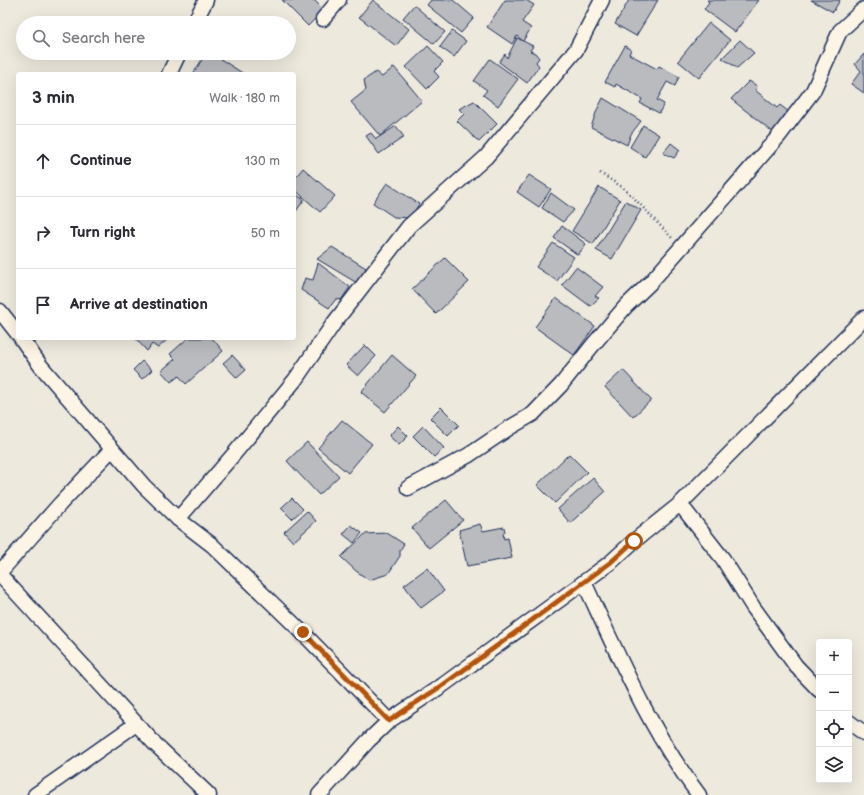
<!DOCTYPE html>
<html lang="en">
<head>
<meta charset="utf-8">
<style>
  :root { --surface:#fff; --page:#f2f2f3; --text:#2b2b33; --muted:#7c7c81; --line:#e1e1e2 }
  body { margin:0; font-family:"Balsamiq Sans",sans-serif; background:var(--page); color:var(--text) }
  .controls { position:absolute; right:12px; bottom:12px; display:grid; overflow:hidden; border-radius:4px; box-shadow:0 4px 16px #0002 }
  .controls button { width:36px; height:36px; display:grid; place-items:center; padding:0; border:0; border-bottom:1px solid var(--line); background:var(--surface); color:var(--text); font:20px sans-serif }
  .stop { position:absolute; width:12px; height:12px; margin:-9px; border:3px solid #b45309; border-radius:50%; background:#fff }
  .stop.end { background:#b45309; border-color:#fff; box-shadow:0 1px 4px #0008 }
  .list { margin:0; padding:0; list-style:none }
  h2 { display:flex; justify-content:space-between; align-items:center; height:52px; margin:0; padding:0 16px; font-size:17px }
  h2 small { font-size:13px; font-weight:400; color:var(--muted) }
  .list li { display:grid; grid-template-columns:26px 1fr auto; gap:12px; align-items:center; box-sizing:border-box; height:72px; padding:0 16px; border-top:1px solid var(--line) }
  .list b { display:block; font-size:15px; white-space:nowrap }
  .list em { font-size:13px; font-style:normal; color:var(--muted) }
  .icon { flex:none; width:22px; height:22px; fill:none; stroke:currentColor; stroke-width:2; stroke-linecap:round; stroke-linejoin:round }
  .map { position:relative; flex:none; width:864px; height:795px; overflow:hidden }
  .search { position:absolute; background:var(--surface); box-shadow:0 4px 16px #0002; left:16px; top:16px; width:280px; height:44px; display:flex; align-items:center; gap:10px; box-sizing:border-box; padding:0 14px; border-radius:22px; color:var(--muted); font-size:15px }
  .panel { position:absolute; background:var(--surface); box-shadow:0 4px 16px #0002; left:16px; top:72px; width:280px; height:268px; border-radius:4px }
  .map>svg:first-child { display:block }
</style>
</head>
<body>
<div class="map">
<svg width="864" height="795" viewBox="0 0 864 795">
  <rect width="100%" height="100%" fill="#eee9dd"/>
  <filter id="ink" filterUnits="userSpaceOnUse"><feTurbulence type="fractalNoise" baseFrequency=".025" numOctaves="2"/><feDisplacementMap in="SourceGraphic" scale="8" xChannelSelector="R" yChannelSelector="G"/><feConvolveMatrix kernelMatrix="1 2 1 2 8 2 1 2 1" color-interpolation-filters="sRGB"/></filter>
  <g filter="url(#ink)">
    <g fill="#babbbe" stroke="#1b2f5e">
      <polygon points="282,0 314,0 324,10 308,26"/>
      <polygon points="373,0 409,29 396,46 359,17"/>
      <polygon points="431,0 453,0 474,18 461,33 427,5"/>
      <polygon points="505,0 526,0 534,5 522,22 531,28 523,41 517,36 512,44 487,27"/>
      <polygon points="629,0 658,0 636,36 615,24"/>
      <polygon points="707,0 759,0 735,32 704,9 709,2"/>
      <polygon points="811,0 840,0 833,12"/>
      <polygon points="414,5 445,32 434,44 403,18"/>
      <polygon points="709,23 730,40 699,78 678,61"/>
      <polygon points="452,31 466,41 454,57 440,47"/>
      <polygon points="517,38 533,46 530,51 535,53 539,58 536,62 539,66 527,83 499,62 505,54 507,58"/>
      <polygon points="740,40 754,53 737,68 722,58"/>
      <polygon points="428,46 443,62 434,71 439,77 427,89 406,67"/>
      <polygon points="625,46 631,50 629,54 657,69 659,66 679,77 675,86 667,82 657,100 664,104 659,113 640,103 642,99 616,84 615,87 605,82"/>
      <polygon points="206,53 211,53 244,74 193,74"/>
      <polygon points="864,54 864,93 851,84 861,71 855,64"/>
      <polygon points="490,59 518,79 498,106 483,95 487,90 474,81"/>
      <polygon points="394,67 422,101 380,136 351,102 366,90 364,80 376,72 382,77"/>
      <polygon points="749,81 757,86 755,90 777,108 780,105 789,112 774,133 731,99"/>
      <polygon points="603,98 641,121 631,134 627,145 591,127 597,110"/>
      <polygon points="474,101 497,124 479,142 457,121 464,114 459,109"/>
      <polygon points="643,125 659,135 645,157 630,147"/>
      <polygon points="396,126 404,137 379,154 366,136 371,133 376,139"/>
      <polygon points="671,143 680,150 674,158 663,153"/>
      <polygon points="303,168 335,196 320,212 294,189 294,179"/>
      <polygon points="529,175 551,189 539,207 517,192"/>
      <polygon points="387,183 419,204 410,218 394,217 373,203"/>
      <polygon points="599,187 620,200 593,244 572,231"/>
      <polygon points="294,193 304,200 294,214"/>
      <polygon points="551,193 574,210 563,222 542,208"/>
      <polygon points="626,201 641,210 612,259 596,250"/>
      <polygon points="562,226 586,244 578,255 554,238"/>
      <polygon points="553,243 574,257 557,281 536,267"/>
      <polygon points="332,247 366,268 357,283 317,259"/>
      <polygon points="445,258 469,282 436,314 412,289"/>
      <polygon points="318,263 350,287 341,300 336,299 329,308 301,290 305,278 313,280"/>
      <polygon points="576,267 603,287 595,296 599,298 590,306 562,285"/>
      <polygon points="556,298 595,326 574,355 535,327"/>
      <polygon points="135,338 169,338 158,348 152,344 147,351"/>
      <polygon points="188,338 212,338 223,351 186,384 179,376 171,382 161,371 175,359 170,354"/>
      <polygon points="365,345 376,356 358,376 346,365"/>
      <polygon points="232,355 246,370 237,378 223,363"/>
      <polygon points="392,355 416,376 385,412 361,392"/>
      <polygon points="142,361 152,370 142,379 133,370"/>
      <polygon points="623,370 651,400 633,417 605,387"/>
      <polygon points="441,407 459,425 448,436 430,418"/>
      <polygon points="342,420 372,444 348,473 318,448"/>
      <polygon points="398,426 408,436 399,445 389,436"/>
      <polygon points="423,426 444,448 434,457 413,436"/>
      <polygon points="307,442 339,476 319,495 287,461"/>
      <polygon points="569,454 587,472 555,503 537,485"/>
      <polygon points="593,478 605,492 570,523 558,509"/>
      <polygon points="292,498 303,509 292,519 281,508"/>
      <polygon points="446,500 463,520 429,548 412,528"/>
      <polygon points="307,511 316,521 293,542 284,532"/>
      <polygon points="480,524 483,531 504,527 505,532 503,534 504,539 508,538 512,558 467,566 459,530"/>
      <polygon points="351,525 362,533 354,543 343,534"/>
      <polygon points="387,533 404,544 400,550 400,556 388,574 369,580 356,571 341,557 365,534"/>
      <polygon points="427,568 444,591 421,608 404,585"/>
    </g>
    <g fill="none" stroke-linecap="round" stroke-linejoin="round">
      <g stroke="#1b2f5e" stroke-width="17">
        <g id="street">
          <polyline points="323,19 339,0"/>
          <polyline points="194,23 206,0"/>
          <polyline points="169,74 179,53"/>
          <polyline points="0,311 18,334"/>
          <polyline points="21,338 40,365 144,486 178,519 212,545 303,633 389,721"/>
          <polyline points="408,488 469,455 509,428 533,414 561,385 592,346 626,306 650,283 778,137 813,91 840,31 864,9"/>
          <polyline points="680,504 723,559 753,607 796,666 819,690"/>
          <polyline points="178,519 234,454 295,380 334,323 409,226 486,157 576,50 602,0"/>
          <polyline points="0,572 60,504 112,449"/>
          <polyline points="0,575 155,744 209,795"/>
          <path d="M584 582C618 655 650 731 699 795"/>
          <polyline points="849,722 864,733"/>
          <polyline points="35,795 136,724"/>
          <polyline points="319,795 368,741 389,721 414,704 443,685 584,582 611,562 634,541 680,504 864,318"/>
        </g>
      </g>
      <polyline stroke="#1b2f5e" stroke-width="2.5" stroke-dasharray="1 3" stroke-linecap="butt" points="600,173 622,187 633,197 672,238"/>
      <use href="#street" stroke="#fcf5e5" stroke-width="14"/>
    </g>
  </g>
  <g fill="none" stroke-linecap="round" stroke-linejoin="round" filter="url(#ink)">
    <polyline stroke="#b45309" stroke-width="5" points="303,632 389,721 414,704 443,685 516,632 611,562 634,541"/>
  </g>
</svg>
<div class="controls">
<button>+</button>
<button>−</button>
<button><svg class="icon" aria-label="locate" viewBox="0 0 24 24"><circle cx="12" cy="12" r="6"/><path d="M12 2v4M12 18v4M2 12h4M18 12h4"/></svg></button>
<button><svg class="icon" aria-label="layers" viewBox="0 0 24 24"><path d="M12 4l9 5-9 5-9-5zM3 14l9 5 9-5"/></svg></button>
</div>
<div class="stop" style="left:634px;top:541px"></div>
<div class="stop end" style="left:303px;top:632px"></div>
<div class="search"><svg class="icon" aria-label="search" viewBox="0 0 24 24"><circle cx="10" cy="10" r="6"/><path d="M15 15l6 6"/></svg>Search here</div>
<section class="panel">
<h2>3 min<small>Walk · 180 m</small></h2>
<ul class="list">
<li><svg class="icon" aria-label="ahead" viewBox="0 0 24 24"><path d="M12 20V5M6 11l6-6 6 6"/></svg><div><b>Continue</b></div><em>130 m</em></li>
<li><svg class="icon" aria-label="right" viewBox="0 0 24 24"><path d="M7 20v-9h11M14 6l5 5-5 5"/></svg><div><b>Turn right</b></div><em>50 m</em></li>
<li><svg class="icon" aria-label="arrive" viewBox="0 0 24 24"><path d="M6 21V4h12l-3 4 3 4H6"/></svg><div><b>Arrive at destination</b></div></li>
</ul>
</section>
</div>
</body>
</html>
